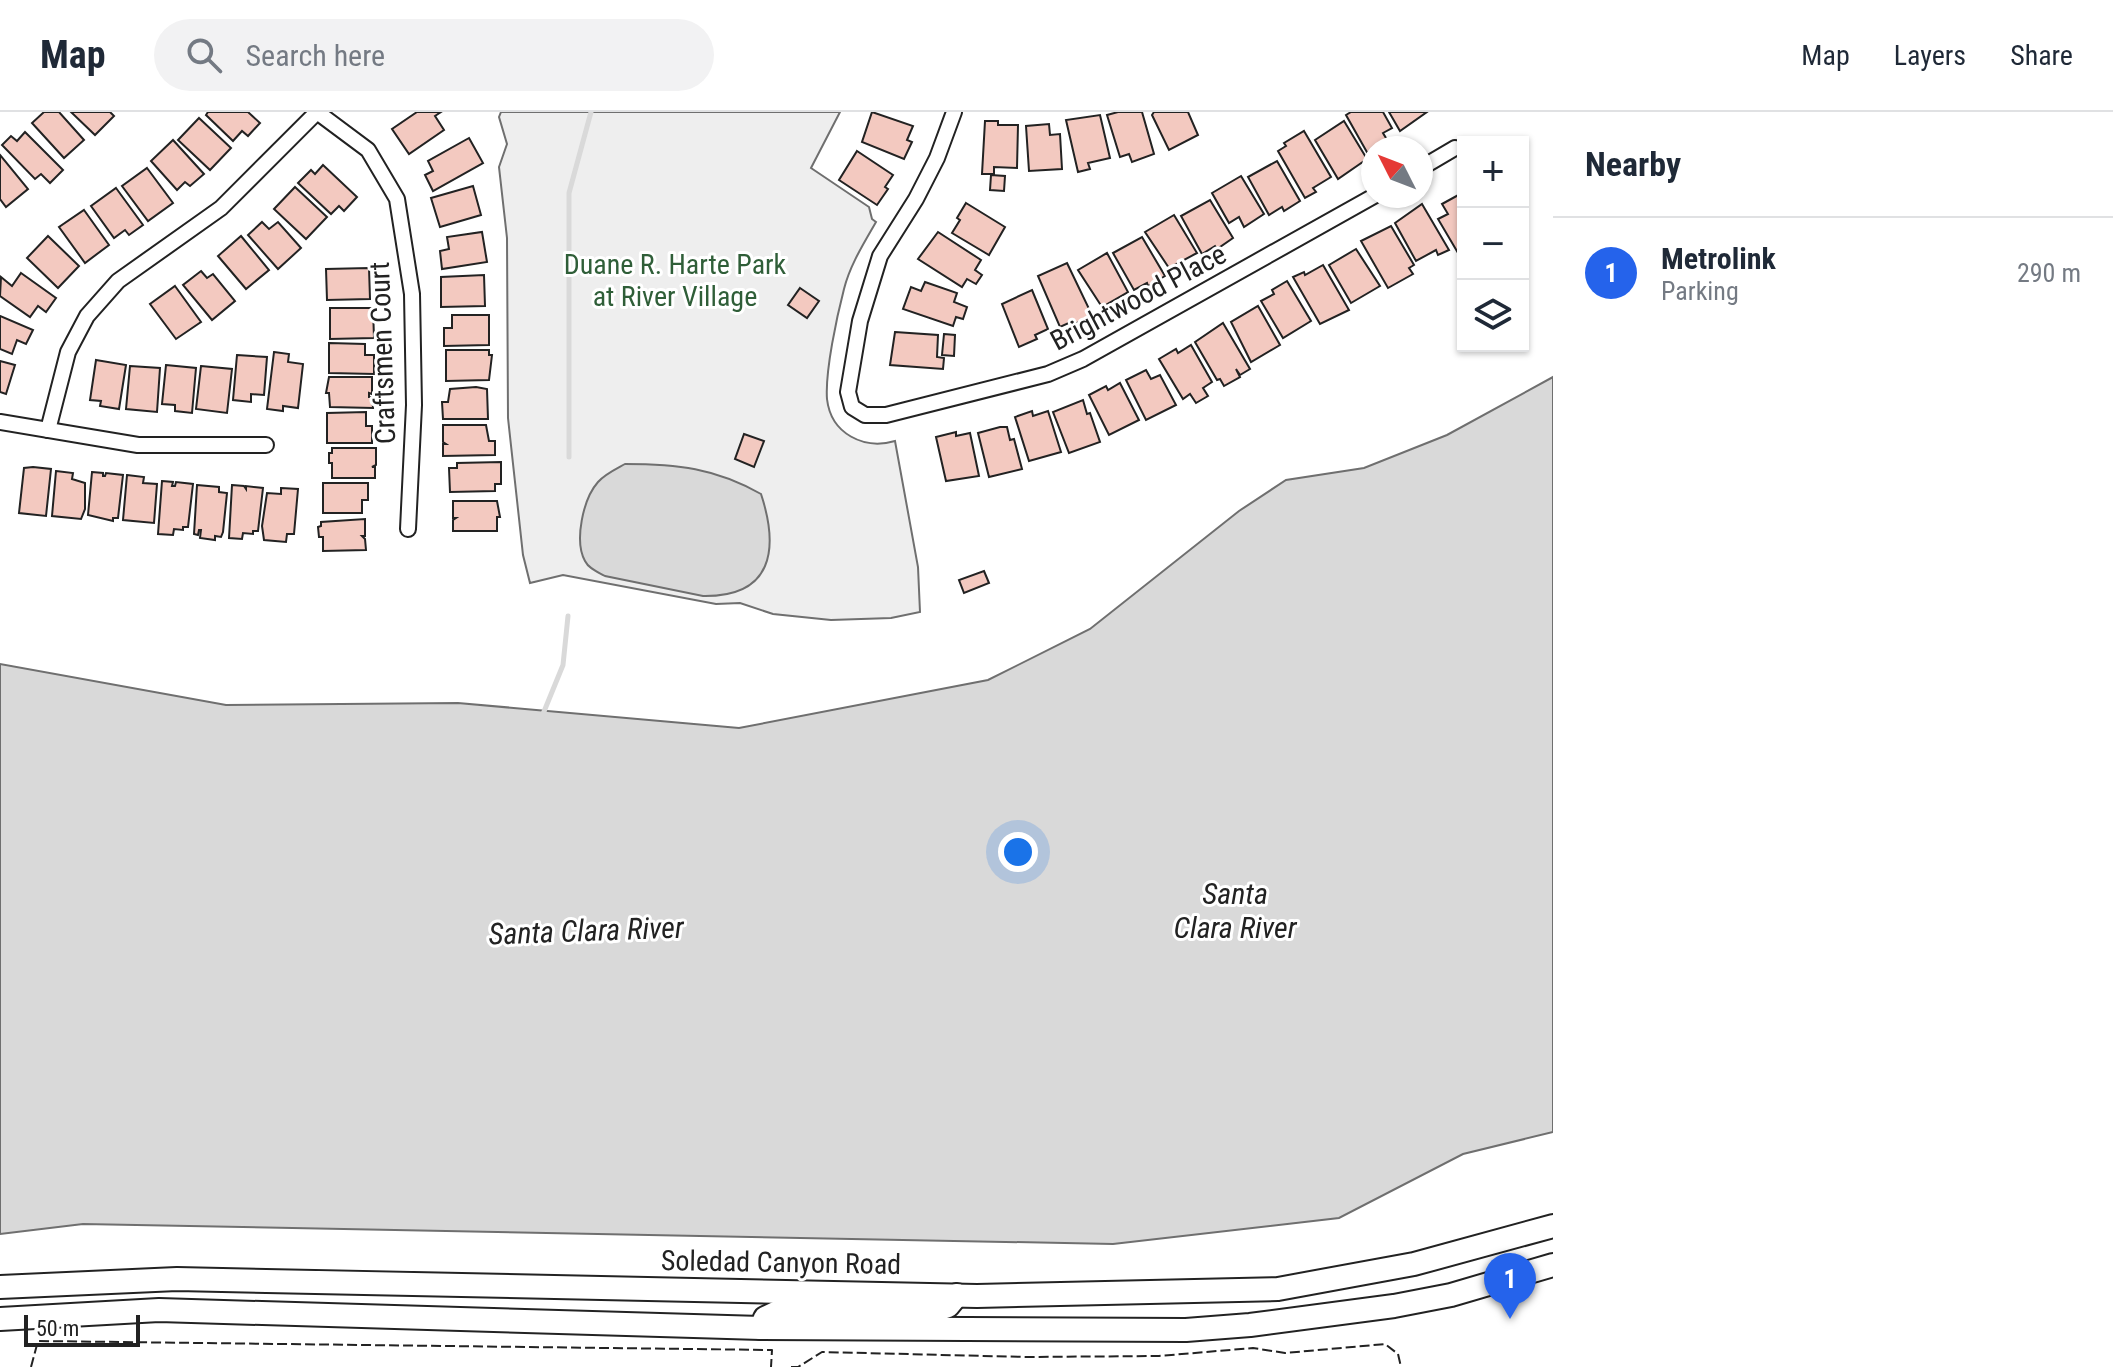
<!DOCTYPE html>
<html lang="en">
<head>
<meta charset="utf-8">
<style>
  :root { --surface:#fff; --page:#f2f2f3; --text:#1f2937; --muted:#747a83; --line:#e0e1e3; --accent:#2563eb }
  body { margin:0; font-family:"Roboto Condensed",sans-serif; background:var(--page); color:var(--text) }
  .controls { position:absolute; right:24px; top:24px; display:grid; overflow:hidden; border-radius:0px; box-shadow:0 2px 6px #0004 }
  .controls button { width:72px; height:72px; display:grid; place-items:center; padding:0; border:0; border-bottom:2px solid var(--line); background:var(--surface); color:var(--text); font:40px sans-serif }
  .compass { position:absolute; left:1361px; top:24px; width:72px; height:72px; border-radius:50%; background:var(--surface); box-shadow:0 2px 6px #0004; rotate:312deg }
  .scale { position:absolute; left:24px; bottom:20px; width:116px; box-sizing:border-box; padding-left:8px; border:4px solid #222; border-top:0; font-size:22px; line-height:28px; white-space:nowrap; color:#222; -webkit-text-stroke:6px #fff; paint-order:stroke }
  .you { position:absolute; left:1018px; top:740px; width:28px; height:28px; margin:-20px; border:6px solid #fff; border-radius:50%; background:#1a73e8; box-shadow:0 0 0 12px #1a73e833 }
  .badge { display:grid; place-items:center; width:52px; height:52px; border-radius:50%; background:var(--accent); color:#fff; font-size:26px; font-weight:700 }
  .pin { position:absolute; translate:-50% -66px; filter:drop-shadow(0 2px 4px #0008) }
  .pin::after { content:''; position:absolute; top:42px; width:28px; height:24px; background:inherit; clip-path:polygon(0 0,100% 0,50% 100%) }
  .list { margin:0; padding:0; list-style:none }
  h2 { display:flex; justify-content:space-between; align-items:center; height:104px; margin:0; padding:0 32px; font-size:34px }
  h2 small { font-size:26px; font-weight:400; color:var(--muted) }
  .list li { display:grid; grid-template-columns:52px 1fr auto; gap:24px; align-items:center; box-sizing:border-box; height:112px; padding:0 32px; border-top:2px solid var(--line) }
  .list b { display:block; font-size:30px; white-space:nowrap }
  .list p { margin:0; font-size:26px; white-space:nowrap; color:var(--muted) }
  .list em { font-size:26px; font-style:normal; color:var(--muted) }
  .icon { flex:none; width:44px; height:44px; fill:none; stroke:currentColor; stroke-width:2; stroke-linecap:round; stroke-linejoin:round }
  .map { position:relative; flex:none; width:1553px; height:1255px; overflow:hidden }
  header { display:flex; align-items:center; gap:48px; box-sizing:border-box; height:112px; padding:0 40px; background:var(--surface); border-bottom:2px solid var(--line) }
  header strong { font-size:38px }
  nav { display:flex; gap:44px; margin-inline-start:auto; font-size:28px }
  .search { width:560px; height:72px; background:var(--page); display:flex; align-items:center; gap:20px; box-sizing:border-box; padding:0 28px; border-radius:44px; color:var(--muted); font-size:30px }
  main { display:flex }
  aside { flex:1; background:var(--surface) }
  .map>svg:first-child { display:block }
</style>
</head>
<body>
<header>
<strong>Map</strong>
<div class="search"><svg class="icon" aria-label="search" viewBox="0 0 24 24"><circle cx="10" cy="10" r="6"/><path d="M15 15l6 6"/></svg>Search here</div>
<nav><a>Map</a><a>Layers</a><a>Share</a></nav>
</header>
<main>
<div class="map">
<svg width="1553" height="1255" viewBox="0 0 1553 1255">
  <rect width="100%" height="100%" fill="#fff"/>
  <path fill="#eee" stroke="#6f6f6f" stroke-width="2" d="M501 0H840L811 56 869 95 872 107 876 110C864 131 850 153 844 177 837 204 825 259 827 287 831 322 864 338 895 329L918 455 920 500 891 506 831 508 773 502 740 491 716 492 563 463 530 471 523 443 508 306 507 126 499 55 507 32 499 5Z"/>
  <g fill="#d9d9d9" stroke="#6f6f6f" stroke-width="2">
    <polygon points="1553,265 1553,1020 1463,1042 1339,1106 1113,1132 83,1112 0,1122 0,552 226,593 458,591 739,616 988,568 1090,517 1239,399 1286,368 1364,356 1447,323"/>
    <path d="M625 352C677 352 715 356 761 382 779 437 773 485 703 484L605 464C598 460 589 457 585 449 574 429 583 387 598 370 605 362 616 357 625 352Z"/>
  </g>
  <g fill="none" stroke-linecap="round" stroke-linejoin="round">
    <g stroke="#d9d9d9" stroke-width="5">
      <polyline points="569,345 569,81 591,0"/>
      <polyline points="543,602 563,553 568,504"/>
    </g>
  </g>
  <g fill="#f3c9c0" stroke="#222" stroke-width="2">
    <polygon points="44,0 59,0 84,28 64,46 32,11"/>
    <polygon points="71,0 110,0 114,4 95,23"/>
    <polygon points="208,0 248,0 260,11 248,24 242,19 233,29 206,3"/>
    <polygon points="417,0 441,0 435,4 444,18 409,42 392,17"/>
    <polygon points="872,0 913,14 907,28 912,30 904,47 862,30"/>
    <polygon points="1118,0 1142,0 1154,42 1132,50 1129,42 1120,45 1107,3"/>
    <polygon points="1154,0 1188,0 1198,23 1169,38 1152,3"/>
    <polygon points="1351,0 1383,0 1392,16 1383,21 1389,31 1380,36 1373,36 1368,42 1346,3"/>
    <polygon points="1389,0 1427,0 1400,19"/>
    <polygon points="1100,3 1110,46 1088,51 1090,57 1078,60 1066,8"/>
    <polygon points="199,6 231,36 210,58 178,28"/>
    <polygon points="985,9 998,9 998,13 1018,13 1017,56 994,55 994,62 982,62"/>
    <polygon points="1344,9 1367,47 1338,67 1315,28"/>
    <polygon points="1049,12 1050,23 1060,22 1062,57 1029,59 1026,14"/>
    <polygon points="1304,19 1331,65 1313,76 1316,80 1305,86 1278,39 1286,34 1284,31"/>
    <polygon points="25,20 63,58 50,71 41,62 35,67 2,33 11,24 17,29"/>
    <polygon points="469,26 483,51 433,79 425,63 433,59 428,49"/>
    <polygon points="173,28 204,62 190,74 185,70 177,78 151,49"/>
    <polygon points="857,39 893,63 885,75 888,77 877,93 839,68"/>
    <polygon points="0,43 28,77 6,95 0,87"/>
    <polygon points="1277,49 1300,89 1284,99 1282,95 1269,103 1248,65"/>
    <polygon points="323,53 357,85 344,99 339,94 331,102 298,71 311,58 315,62"/>
    <polygon points="147,56 173,91 148,109 122,74"/>
    <polygon points="991,63 1005,64 1004,79 990,78"/>
    <polygon points="1241,64 1264,102 1244,115 1239,105 1229,111 1212,81"/>
    <polygon points="473,74 481,103 440,115 431,86"/>
    <polygon points="295,75 327,105 306,127 274,97"/>
    <polygon points="116,76 143,113 129,123 125,118 114,126 91,94"/>
    <polygon points="1462,81 1463,145 1461,146 1438,107 1448,102 1442,92"/>
    <polygon points="1210,88 1233,126 1217,137 1215,134 1202,142 1181,104"/>
    <polygon points="966,91 1005,115 989,143 952,121 960,108 957,106"/>
    <polygon points="1422,92 1449,138 1438,143 1436,138 1416,149 1395,111"/>
    <polygon points="84,98 109,133 85,151 59,115"/>
    <polygon points="1174,103 1197,141 1169,156 1145,120"/>
    <polygon points="262,110 269,117 278,110 301,136 278,157 248,123"/>
    <polygon points="1391,114 1414,153 1409,156 1413,162 1388,176 1361,129"/>
    <polygon points="482,120 487,150 442,157 440,139 449,137 447,125"/>
    <polygon points="938,120 981,148 975,158 982,163 976,172 967,167 962,175 918,147"/>
    <polygon points="48,124 79,154 58,176 27,146"/>
    <polygon points="241,124 269,158 246,177 218,144"/>
    <polygon points="1142,125 1165,164 1148,174 1147,171 1134,178 1113,141"/>
    <polygon points="1356,137 1380,174 1351,191 1329,153"/>
    <polygon points="1107,141 1128,180 1102,195 1078,158"/>
    <polygon points="1067,151 1092,203 1075,212 1073,209 1060,215 1038,164"/>
    <polygon points="1323,153 1349,198 1320,212 1293,165 1304,160 1305,163"/>
    <polygon points="369,156 370,187 327,188 326,157"/>
    <polygon points="201,159 207,166 213,162 235,189 212,208 183,173"/>
    <polygon points="21,161 56,186 46,200 38,194 30,205 0,184 1,165 12,174"/>
    <polygon points="484,163 485,194 441,195 441,165"/>
    <polygon points="1287,169 1311,209 1283,226 1261,189 1274,182 1272,178"/>
    <polygon points="925,170 957,181 954,190 967,195 963,207 956,205 953,214 903,197 911,175 921,179"/>
    <polygon points="175,174 201,210 176,227 150,192"/>
    <polygon points="800,176 819,189 807,206 788,193"/>
    <polygon points="1032,178 1048,217 1035,223 1037,227 1019,235 1002,192"/>
    <polygon points="1258,194 1280,233 1251,250 1231,210"/>
    <polygon points="330,196 373,196 374,226 330,227"/>
    <polygon points="452,203 489,203 489,233 444,234 444,216 452,216"/>
    <polygon points="0,204 33,218 26,232 17,228 12,242 0,237"/>
    <polygon points="1223,211 1250,257 1240,263 1236,257 1240,265 1224,274 1220,267 1217,268 1195,230"/>
    <polygon points="895,220 938,223 937,245 944,246 943,257 890,253"/>
    <polygon points="944,222 955,223 954,244 942,243"/>
    <polygon points="329,231 365,232 365,243 374,243 374,262 329,261"/>
    <polygon points="1191,233 1212,270 1203,276 1208,284 1196,291 1190,282 1183,287 1159,247 1176,237 1178,241"/>
    <polygon points="446,238 489,238 489,243 492,243 489,268 446,269"/>
    <polygon points="274,240 289,242 288,250 303,252 298,296 283,294 283,299 267,297"/>
    <polygon points="237,243 267,245 264,283 251,282 251,290 233,288"/>
    <polygon points="96,248 126,253 119,297 100,294 101,289 90,288"/>
    <polygon points="0,249 15,253 6,282 0,280"/>
    <polygon points="166,253 196,256 192,301 175,299 175,293 162,292"/>
    <polygon points="130,254 160,256 157,300 126,297"/>
    <polygon points="201,254 232,257 227,301 196,297"/>
    <polygon points="1146,258 1151,267 1160,263 1176,293 1146,308 1126,268"/>
    <polygon points="329,265 372,265 372,282 369,281 369,285 372,285 373,296 330,295 329,281 326,281"/>
    <polygon points="1120,271 1139,308 1109,323 1089,283 1106,274 1108,278"/>
    <polygon points="476,275 487,277 488,307 443,307 442,290 448,290 450,277"/>
    <polygon points="1083,288 1087,302 1090,301 1100,330 1069,341 1053,300"/>
    <polygon points="1032,299 1033,304 1048,299 1061,340 1029,349 1015,305"/>
    <polygon points="366,300 366,314 372,314 372,331 327,331 327,301"/>
    <polygon points="443,313 486,313 489,329 495,329 495,343 443,344 443,332 446,332 443,330"/>
    <polygon points="1000,315 1007,315 1010,328 1014,327 1022,357 989,365 978,321"/>
    <polygon points="956,320 956,324 970,321 979,364 946,369 936,325"/>
    <polygon points="744,322 764,329 754,355 735,347"/>
    <polygon points="332,336 376,336 376,353 372,355 375,355 375,366 332,366 332,351 329,351 329,341 332,341"/>
    <polygon points="501,350 501,372 495,372 495,379 450,380 449,356 457,356 457,351"/>
    <polygon points="33,355 51,357 46,404 19,401 24,356"/>
    <polygon points="56,359 73,361 72,367 85,371 85,397 81,407 52,404"/>
    <polygon points="92,360 103,361 103,364 105,364 106,361 123,363 118,406 113,406 113,409 88,403"/>
    <polygon points="127,363 144,365 143,371 157,372 154,411 123,408"/>
    <polygon points="162,369 173,370 172,374 175,374 176,370 193,372 188,415 183,415 183,418 174,417 173,423 158,422"/>
    <polygon points="323,371 368,371 368,388 362,388 362,401 323,401"/>
    <polygon points="197,373 219,375 219,380 227,381 223,420 221,425 215,424 215,428 200,426 201,418 199,418 198,423 194,422"/>
    <polygon points="232,373 244,374 246,377 246,374 263,376 258,419 253,419 253,422 243,421 242,427 229,426"/>
    <polygon points="281,376 298,377 294,422 287,422 286,430 264,428 262,414 267,381 281,382"/>
    <polygon points="453,389 497,389 500,405 497,405 497,419 453,419 453,408 456,406 453,406"/>
    <polygon points="365,407 365,424 362,424 365,427 366,438 323,439 323,425 319,425 318,415 321,414 321,410"/>
    <polygon points="984,459 989,471 964,481 959,468"/>
  </g>
  <g fill="none" stroke-linecap="round" stroke-linejoin="round">
    <g stroke="#222" stroke-width="18">
      <g id="minor">
        <polyline points="954,0 937,46 916,87 880,144 860,209 848,280 852,295 865,303 886,303 1048,262 1083,247 1374,84"/>
        <polyline points="1421,56 1455,36"/>
        <polyline points="0,310 138,333 266,333"/>
        <polyline points="48,318 68,240 87,204 118,169 221,96 317,0 368,38 397,87 412,182 414,293 408,417"/>
      </g>
    </g>
    <g stroke="#222" stroke-width="26">
      <g id="primary">
        <polyline points="0,1175 177,1167 977,1184 1278,1177 1414,1152 1553,1114"/>
        <polyline points="0,1207 159,1198 761,1216 1186,1218 1250,1213 1394,1194 1451,1183 1553,1153"/>
        <polyline points="761,1216 765,1206 784,1197 936,1198 948,1194 957,1183"/>
      </g>
    </g>
    <use href="#minor" stroke="#fff" stroke-width="14"/>
    <use href="#primary" stroke="#fff" stroke-width="22"/>
    <g stroke="#222" stroke-width="2" stroke-dasharray="10 4" stroke-linecap="butt">
      <polyline points="31,1255 38,1229 772,1238 771,1255"/>
      <polyline points="791,1255 798,1255 822,1240 1027,1245 1159,1244 1253,1236 1285,1241 1385,1232 1398,1242 1401,1255"/>
    </g>
  </g>
  <g text-anchor="middle" stroke-width="6" stroke-linejoin="round" paint-order="stroke">
    <g font-size="28" fill="#2f5e38" stroke="#fff">
      <text x="675" y="162">Duane R. Harte Park<tspan x="675" dy="32">at River Village</tspan></text>
    </g>
    <g font-size="28" fill="#222" stroke="#fff">
      <text transform="translate(1138 185) rotate(-28)" y="10">Brightwood Place</text>
      <text transform="translate(382 241) rotate(-92)" y="10">Craftsmen Court</text>
      <text transform="translate(781 1150) rotate(1)" y="10">Soledad Canyon Road</text>
    </g>
    <g font-size="30" font-style="italic" fill="#222" stroke="#fff">
      <text x="1235" y="792">Santa<tspan x="1235" dy="34">Clara River</tspan></text>
      <text transform="translate(586 819) rotate(-2)" y="10">Santa Clara River</text>
    </g>
  </g>
</svg>
<div class="controls">
<button>+</button>
<button>−</button>
<button><svg class="icon" aria-label="layers" viewBox="0 0 24 24"><path d="M12 4l9 5-9 5-9-5zM3 14l9 5 9-5"/></svg></button>
</div>
<svg class="compass" viewBox="-18 -18 36 36"><path d="M0-13l5 13h-10z" fill="#e53935"/><path d="M0 13l5-13h-10z" fill="#747a83"/></svg>
<div class="scale">50 m</div>
<div class="you"></div>
<div class="pin badge" style="left:1510px;top:1207px">1</div>
</div>
<aside>
<h2>Nearby<small></small></h2>
<ul class="list">
<li><span class="badge">1</span><div><b>Metrolink</b><p>Parking</p></div><em>290 m</em></li>
</ul>
</aside>
</main>
</body>
</html>
